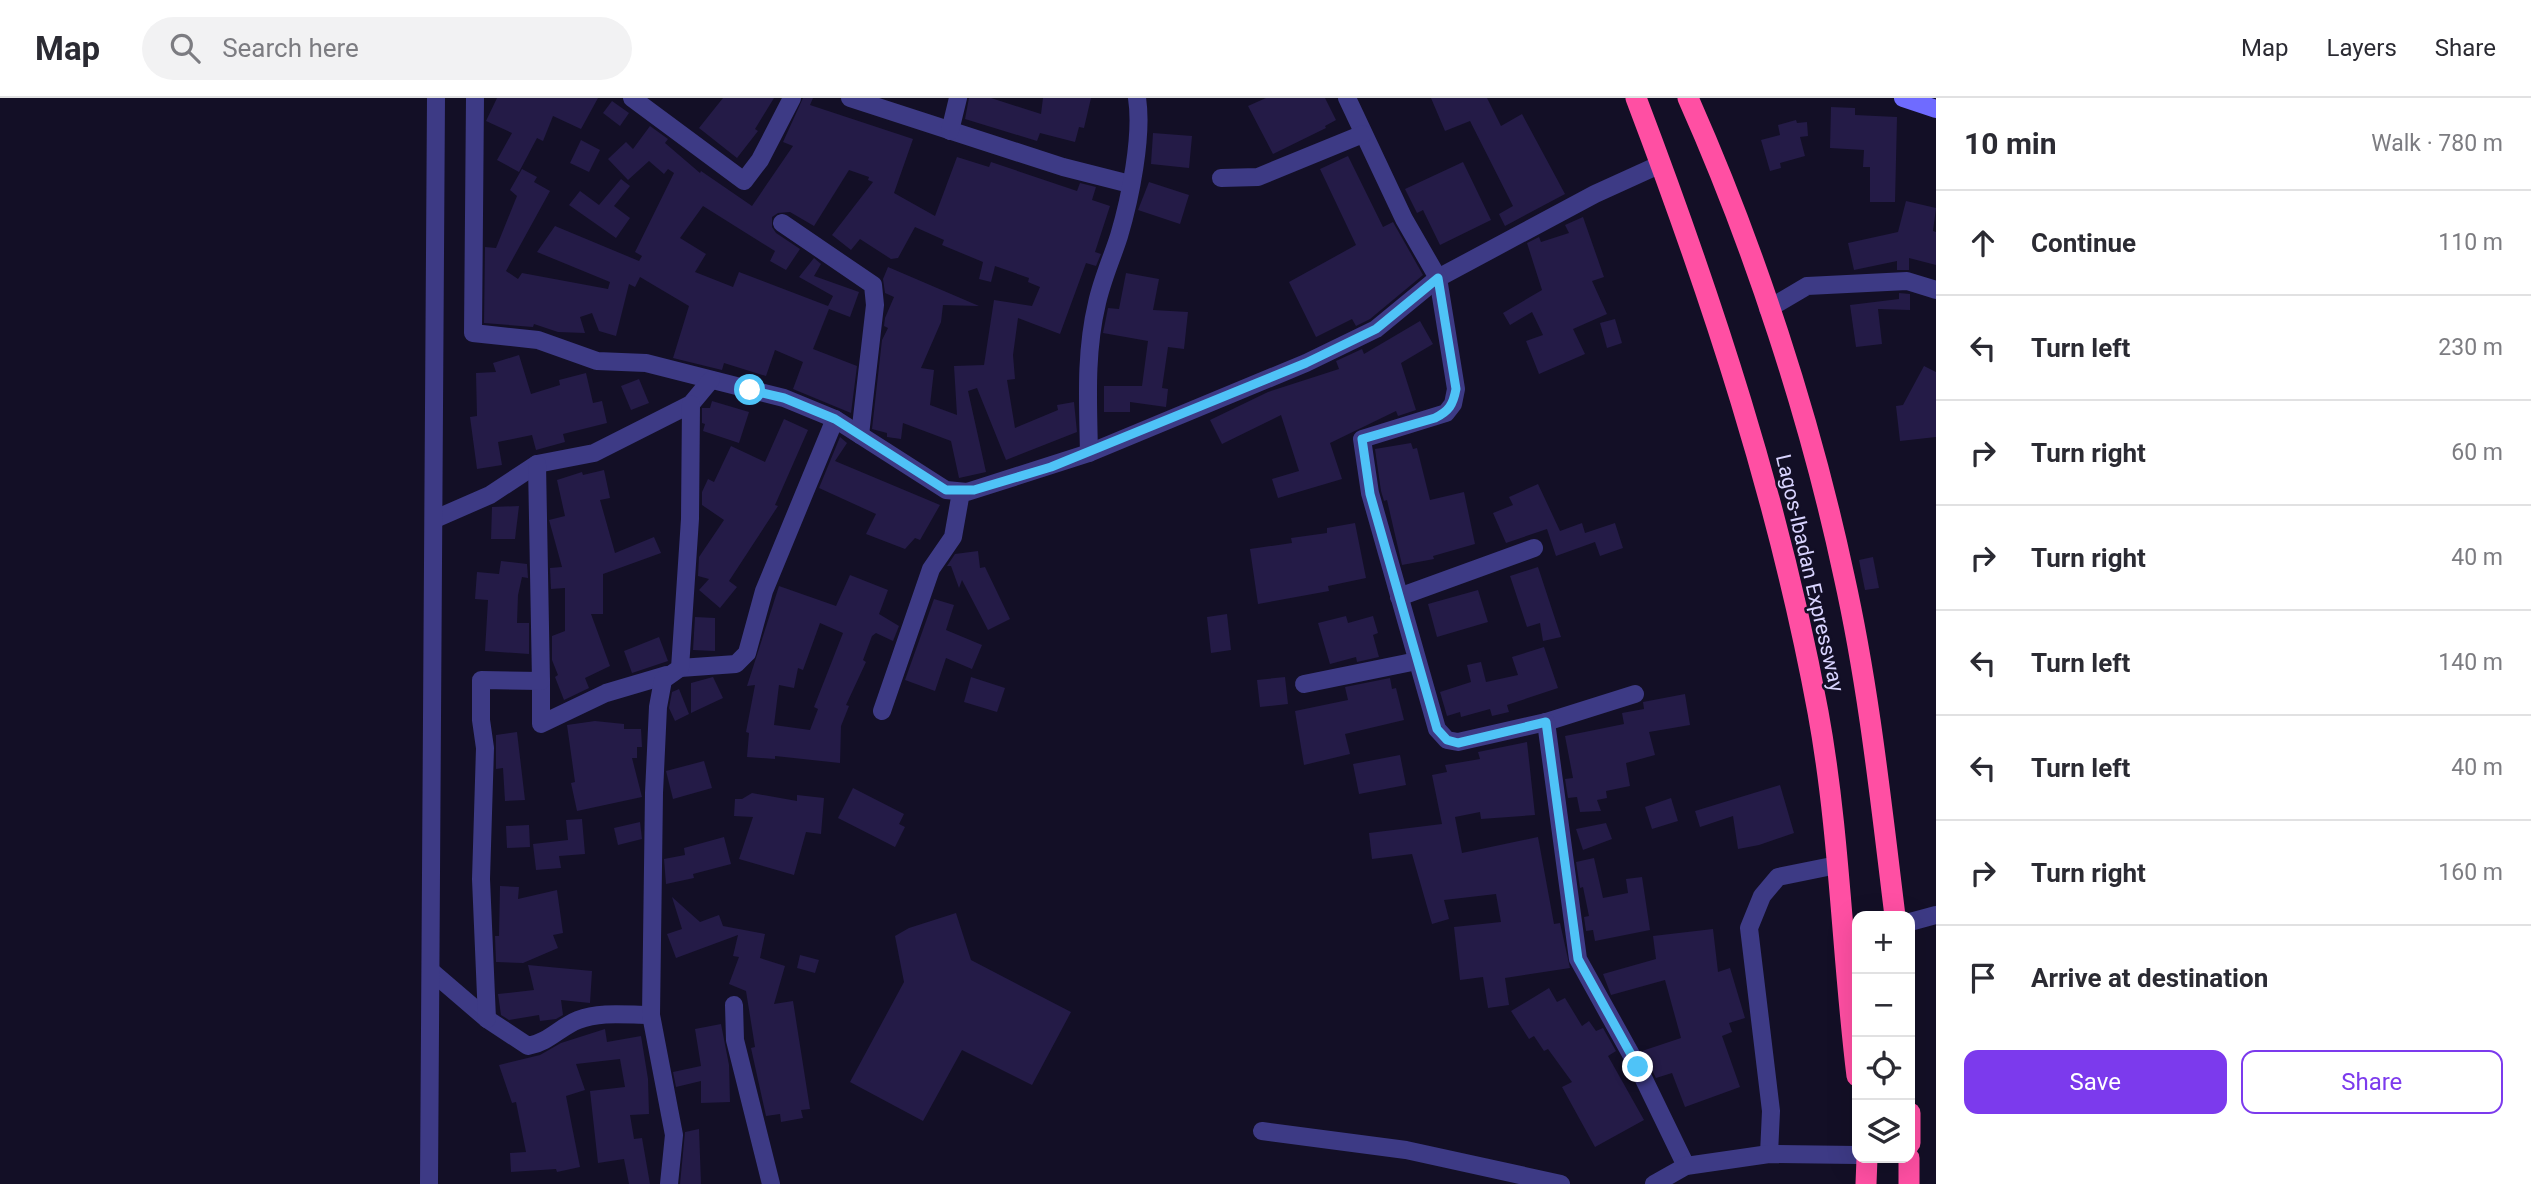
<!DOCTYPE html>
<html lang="en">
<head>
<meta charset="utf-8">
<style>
  :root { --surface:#fff; --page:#f2f2f3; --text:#2b2b33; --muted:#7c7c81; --line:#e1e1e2; --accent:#7c3aed }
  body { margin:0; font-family:Roboto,sans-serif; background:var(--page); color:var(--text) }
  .controls { position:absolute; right:21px; bottom:21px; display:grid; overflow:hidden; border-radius:14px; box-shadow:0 7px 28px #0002 }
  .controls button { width:63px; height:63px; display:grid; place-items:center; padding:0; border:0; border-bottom:2px solid var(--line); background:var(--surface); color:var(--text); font:35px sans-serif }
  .stop { position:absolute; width:21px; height:21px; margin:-16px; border:5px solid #4fc3f7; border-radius:50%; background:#fff }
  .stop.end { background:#4fc3f7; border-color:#fff; box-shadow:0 2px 7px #0008 }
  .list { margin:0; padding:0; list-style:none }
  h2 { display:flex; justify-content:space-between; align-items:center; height:91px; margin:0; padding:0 28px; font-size:30px }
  h2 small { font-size:23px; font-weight:400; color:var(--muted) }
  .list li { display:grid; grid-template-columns:46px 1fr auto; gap:21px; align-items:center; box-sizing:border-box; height:105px; padding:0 28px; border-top:2px solid var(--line) }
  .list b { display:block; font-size:26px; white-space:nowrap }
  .list em { font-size:23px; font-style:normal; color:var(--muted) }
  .actions { display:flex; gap:14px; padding:21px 28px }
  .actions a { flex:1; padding:16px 0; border:2px solid var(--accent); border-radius:14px; text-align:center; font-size:24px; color:var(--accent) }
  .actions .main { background:var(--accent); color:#fff }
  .icon { flex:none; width:38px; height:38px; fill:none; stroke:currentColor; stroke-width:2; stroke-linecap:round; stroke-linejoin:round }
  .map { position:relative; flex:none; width:1936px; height:1086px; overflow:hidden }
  header { display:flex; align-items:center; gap:42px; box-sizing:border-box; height:98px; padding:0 35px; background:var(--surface); border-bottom:2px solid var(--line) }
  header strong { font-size:33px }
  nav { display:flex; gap:38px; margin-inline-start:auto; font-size:24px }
  .search { width:490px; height:63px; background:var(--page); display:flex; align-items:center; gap:18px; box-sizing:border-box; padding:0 24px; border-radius:38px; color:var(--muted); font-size:26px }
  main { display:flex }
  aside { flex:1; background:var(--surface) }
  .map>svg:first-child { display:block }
</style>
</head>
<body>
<header>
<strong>Map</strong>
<div class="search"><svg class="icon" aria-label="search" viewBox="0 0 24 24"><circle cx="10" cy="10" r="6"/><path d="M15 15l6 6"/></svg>Search here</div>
<nav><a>Map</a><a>Layers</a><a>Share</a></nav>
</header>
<main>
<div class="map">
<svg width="1936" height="1086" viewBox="0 0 1936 1086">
  <rect width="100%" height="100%" fill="#130f26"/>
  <g fill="#241b47" fill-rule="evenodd">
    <polygon points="497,0 598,0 581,31 553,18 543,43 537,40 519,74 497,62 512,35 486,23"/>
    <polygon points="723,0 774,0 755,31 758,33 737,60 699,30"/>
    <polygon points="803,0 813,0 810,7 913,41 894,95 935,118 957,59 989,69 991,64 1077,93 1080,85 1096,89 1092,102 1110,108 1095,154 1101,156 1096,168 1086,165 1060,236 1018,220 1013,257 1015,281 1007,282 1015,330 1058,312 1057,307 1074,304 1077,334 1006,362 977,290 968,293 986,374 959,380 951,343 903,325 901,341 887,339 887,335 872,331 882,242 888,230 884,228 885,220 894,199 885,195 883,181 888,169 979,208 943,207 941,224 921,270 934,272 930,307 957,317 954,268 984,267 994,202 1032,208 1040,189 1028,184 1029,180 995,168 991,184 979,181 983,164 942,147 944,142 915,129 898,160 891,161 860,141 851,152 832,137 873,84 868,82 869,79 849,72 814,128 790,114 778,115 772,119 772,129 776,135 800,151 786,172 770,163 775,153 703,108 680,140 706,156 695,174 733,189 739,174 828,208 833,198 799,179 814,160 821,166 814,178 859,194 850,219 829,211 813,251 857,268 851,315 793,291 803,264 775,252 766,278 724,265 722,272 673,260 689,208 640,179 635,189 629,186 616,238 599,233 592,215 580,219 585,235 558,234 534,226 533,229 484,225 485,149 496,150 517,98 510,92 522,71 537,79 534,84 550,93 506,173 518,181 522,175 608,191 610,184 537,154 555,128 639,163 642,158 635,154 674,75 668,71 664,76 649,63 628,82 608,61 626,44 633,51 650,28 668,41 665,45 700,75 701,73 752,108 793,48 783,44"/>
    <polygon points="969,0 991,0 1041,16 1043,0 1091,0 1084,30 1079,29 1075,44 1040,35 1037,43 965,21"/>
    <polygon points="1266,0 1325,0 1336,22 1325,28 1326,30 1273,56 1248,8"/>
    <polygon points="1431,0 1487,0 1501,28 1522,16 1565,96 1505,128 1499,116 1513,108 1470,23 1445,33"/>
    <polygon points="612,3 629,15 620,28 603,15"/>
    <polygon points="1831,9 1855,10 1855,17 1897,19 1895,104 1870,104 1870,69 1863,69 1864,52 1830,50"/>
    <polygon points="1796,22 1797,25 1807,24 1808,38 1800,39 1805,58 1780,65 1781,70 1770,73 1761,42 1780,37 1778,27"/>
    <polygon points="1153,35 1192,38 1189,70 1151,66"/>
    <polygon points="581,42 600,52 589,74 570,65"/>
    <polygon points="1348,58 1383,129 1393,124 1423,177 1370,221 1356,228 1352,221 1316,239 1289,184 1356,147 1320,71"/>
    <polygon points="1463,64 1491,122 1440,147 1423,112 1417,115 1405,91"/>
    <polygon points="621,81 630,88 614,108 630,120 616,140 569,107 580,93 599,107"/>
    <polygon points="1149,84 1189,97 1180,126 1138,112"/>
    <polygon points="1906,103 1936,110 1933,133 1936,134 1936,167 1909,160 1909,172 1897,172 1897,163 1854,172 1848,145 1898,134"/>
    <polygon points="1583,119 1604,179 1592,183 1607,216 1573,231 1585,256 1539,276 1526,243 1543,237 1532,214 1510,227 1503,215 1542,192 1527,145 1539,139 1541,144 1569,135 1565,127"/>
    <polygon points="1126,175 1159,181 1153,212 1188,214 1184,251 1168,249 1162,290 1168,291 1166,309 1130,304 1130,314 1104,314 1104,288 1142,288 1148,243 1103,235 1108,210 1119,211"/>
    <polygon points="1899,195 1910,196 1910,212 1878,211 1882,246 1856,249 1850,207 1899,201"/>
    <polygon points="1615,221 1622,245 1607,250 1600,225"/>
    <polygon points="1420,223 1433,246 1401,265 1416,312 1398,318 1396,313 1330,345 1342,381 1278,400 1272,381 1299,373 1281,317 1222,346 1210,322 1268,294 1339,271 1336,263 1362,251 1364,256"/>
    <polygon points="519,257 531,296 560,287 559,282 586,275 593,305 602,303 607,325 563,336 565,344 536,352 532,337 498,344 502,367 477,371 470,319 477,318 476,275 496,274 493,265"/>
    <polygon points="1924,268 1936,274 1936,339 1900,343 1896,308 1903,307"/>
    <polygon points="639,281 649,305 631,312 621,288"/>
    <polygon points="712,303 749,314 739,345 703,333 705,326 702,325 702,310 710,310"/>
    <polygon points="784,321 808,332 775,407 778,408 729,483 737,489 720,510 699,492 709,481 698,478 699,459 724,422 702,407 702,394 708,381 714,384 731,348 765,364"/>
    <polygon points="840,339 847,345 835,363 940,407 920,442 915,440 905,451 866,436 876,416 819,390"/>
    <polygon points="1411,345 1413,351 1417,350 1430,402 1464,394 1475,446 1433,458 1434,461 1402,467 1387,402 1384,403 1381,393 1375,351"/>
    <polygon points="604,372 610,400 600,402 615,455 654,439 661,455 603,476 603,516 591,516 610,568 585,580 589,590 564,602 555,579 558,577 552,562 552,538 565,533 565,490 551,491 550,470 562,469 549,422 565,418 557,382 582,374 583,377"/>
    <polygon points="1538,386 1560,433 1582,425 1585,435 1615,425 1623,450 1600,458 1595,444 1556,458 1547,431 1506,445 1493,415 1513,407 1509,399"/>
    <polygon points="519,408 515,441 491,441 492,409"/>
    <polygon points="1355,425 1366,480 1328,488 1329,493 1258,506 1250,451 1292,445 1291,440 1327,435 1327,430"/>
    <polygon points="978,453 980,470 985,469 1010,521 988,532 962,482 959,490 951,468 947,468 955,456"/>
    <polygon points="1873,459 1879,490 1865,492 1859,462"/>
    <polygon points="501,463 527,466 528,480 522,479 518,497 517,525 529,525 529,556 485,553 488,502 475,501 477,474 499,476"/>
    <polygon points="1538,469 1561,539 1543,543 1540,525 1527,529 1510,478"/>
    <path d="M850 477 888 492 879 516 899 528 893 543 876 535 872 538 863 562 866 564 846 607 849 608 841 628 840 665 775 658V661L747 659 749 635 746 634 755 587 747 588 779 488 836 508ZM820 525 843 535 814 609 818 611 810 632 774 627 779 587 794 590 798 570 803 572Z"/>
    <polygon points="1478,492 1488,524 1437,539 1428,506"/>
    <polygon points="934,501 954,507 946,532 982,547 972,571 946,560 935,593 905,582"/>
    <polygon points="1227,516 1231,552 1211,555 1207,519"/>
    <polygon points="1346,518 1348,525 1373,518 1378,535 1373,537 1379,559 1357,564 1356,559 1330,566 1318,525"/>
    <polygon points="695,519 715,520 715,553 693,552"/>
    <polygon points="659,539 668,563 632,575 624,553"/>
    <polygon points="1544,549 1558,590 1507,607 1509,614 1492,618 1490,611 1461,619 1460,614 1447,618 1440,594 1471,584 1467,567 1481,564 1486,584 1518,577 1512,559"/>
    <polygon points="713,579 723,600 691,615 691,585"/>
    <polygon points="971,579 1005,590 997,614 964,604"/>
    <polygon points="1285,579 1288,606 1260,609 1257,582"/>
    <polygon points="1390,580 1392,591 1396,590 1404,622 1345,636 1350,656 1304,667 1295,613 1348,602 1345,589"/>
    <polygon points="679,591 689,616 675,623 669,610 672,594"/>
    <polygon points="1685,596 1690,627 1649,634 1655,657 1626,665 1630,688 1606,693 1607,700 1597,702 1601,713 1580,714 1577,699 1568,700 1565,681 1573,680 1565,638 1624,626 1622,615 1644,611 1643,604"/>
    <polygon points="595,623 624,626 624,631 641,631 642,649 637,649 637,660 632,660 642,699 577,713 571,685 575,684 567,627"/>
    <polygon points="517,634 525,702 505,703 503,670 496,671 496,637"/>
    <polygon points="1527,644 1535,717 1481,721 1480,714 1455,719 1462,755 1538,739 1554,826 1560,825 1570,870 1505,880 1509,907 1488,910 1483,879 1460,882 1454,829 1501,824 1496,796 1444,802 1449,821 1432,826 1412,756 1372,761 1369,735 1442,726 1432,677 1447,674 1445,667 1480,661 1478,654"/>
    <polygon points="1400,657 1406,687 1359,696 1353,666"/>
    <polygon points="704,663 712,690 673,701 666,673"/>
    <polygon points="1780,687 1794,735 1759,747 1738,751 1733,718 1700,729 1695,713"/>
    <polygon points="853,690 904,716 899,726 905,729 895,749 838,720"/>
    <polygon points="752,695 797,703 797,697 824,700 821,736 806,734 794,777 739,761 753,719 734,718 735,701 742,701"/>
    <polygon points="1671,700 1678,723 1652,731 1645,709"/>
    <polygon points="582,721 585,756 559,758 561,770 536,772 533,746 568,742 566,722"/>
    <polygon points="640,724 642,741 618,747 614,730"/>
    <polygon points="1606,725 1612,741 1583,752 1576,731"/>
    <polygon points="529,727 530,749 507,750 506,728"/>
    <polygon points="724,739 731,766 693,776 694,780 666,786 664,761 685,757 684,750"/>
    <polygon points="1594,760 1603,800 1628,795 1626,781 1642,779 1650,832 1595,843 1593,832 1586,833 1584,819 1589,818 1583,789 1580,790 1576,764"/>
    <polygon points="500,788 519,789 518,801 557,792 563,835 553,837 558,850 523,865 496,864 495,838 499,838"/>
    <polygon points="672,799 700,824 719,817 723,828 765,836 760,860 785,868 774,906 793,903 810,1011 801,1012 803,1020 781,1024 780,1016 766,1018 751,950 755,949 746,893 729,886 739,859 733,858 738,837 676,860 667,836 682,831"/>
    <polygon points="956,815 971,862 1071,914 1032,987 962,952 923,1023 850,984 904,884 895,838 909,830"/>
    <polygon points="1713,831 1718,874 1730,870 1745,920 1729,925 1732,934 1722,938 1740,989 1685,1009 1672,975 1656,980 1642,953 1681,940 1665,882 1611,897 1603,876 1656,861 1653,838"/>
    <polygon points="800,857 819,862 815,875 797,870"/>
    <polygon points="528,867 592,873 590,905 561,902 563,917 556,921 540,923 539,917 509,922 501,917 498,896 534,892"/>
    <polygon points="1549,890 1557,904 1565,900 1582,928 1589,923 1596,933 1603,930 1616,953 1608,958 1644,1022 1595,1049 1562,989 1572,984 1548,951 1544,953 1534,938 1529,941 1511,913"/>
    <polygon points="721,926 729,967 730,1004 701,1005 701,983 676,989 673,974 701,968 695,931"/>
    <polygon points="605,931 607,944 641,938 648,981 649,1016 630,1017 634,1041 642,1040 650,1086 629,1086 624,1061 598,1065 590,993 625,989 620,961 576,966 585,992 566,998 580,1069 557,1074 556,1071 511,1074 510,1055 526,1054 516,1004 512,1005 499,967 540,957 561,945"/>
    <polygon points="699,1031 701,1086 680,1086 685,1034"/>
  </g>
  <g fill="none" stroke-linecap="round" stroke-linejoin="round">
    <g stroke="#3d3a85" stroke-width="18">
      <polyline points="475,0 473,235 538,242 597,263 646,265 784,300 835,321 946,392 967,394 1089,355 1306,265 1376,231 1438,180 1595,96 1661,66"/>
      <polyline points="632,0 744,83 760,62 792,0"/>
      <polyline points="850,0 1063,69 1130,86"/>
      <polyline points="1347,0 1404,121 1438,180 1456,291 1453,306 1446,315 1362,341 1370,395 1437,631 1447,642 1458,644 1546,624 1635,596"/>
      <polyline points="950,33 958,0"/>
      <polyline points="1221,80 1258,79 1363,36"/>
      <polyline points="782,125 873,187 875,207 860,337"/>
      <polyline points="1768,211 1807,188 1907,183 1936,192"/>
      <path d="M1089 355C1088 304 1085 255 1097 205 1102 182 1112 160 1119 138 1130 101 1143 38 1137 0"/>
      <polyline points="435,421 490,397 537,366 594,355 691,306 711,282"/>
      <polyline points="1399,499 1534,450"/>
      <polyline points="680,570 736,566 747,555 764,493 835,321"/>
      <polyline points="541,583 541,626 606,595 667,577"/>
      <polyline points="1304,586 1417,563"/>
      <polyline points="882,613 931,471 953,439 961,394"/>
      <polyline points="1546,624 1578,861 1638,969 1686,1068"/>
      <polyline points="1910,824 1936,817"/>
      <path d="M431 873 487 921 528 948C549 944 560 929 578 922 601 913 627 917 651 917"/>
      <polyline points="734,907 735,942 771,1086"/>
      <polyline points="487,921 481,781 485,650 481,622 481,582 541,583 537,366"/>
      <polyline points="1262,1033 1406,1052 1561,1086"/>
      <polyline points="1769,1056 1771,1013 1749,830 1762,798 1778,779 1837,767"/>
      <polyline points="429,1086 436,0"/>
      <polyline points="669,1086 674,1037 651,917 654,695 658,609 663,582 680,570 690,421 691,306"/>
      <polyline points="1654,1086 1686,1068 1769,1056 1857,1057"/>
    </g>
    <polyline stroke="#6f6bff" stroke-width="18" points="1903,0 1936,11"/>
    <g stroke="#ff4fa3" stroke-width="21">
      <path d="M1636 0C1712 200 1779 403 1818 614 1840 734 1842 857 1857 978"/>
      <path d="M1688 0C1754 148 1810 319 1844 478 1869 590 1881 705 1895 818"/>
      <polyline points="1910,1015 1910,1045"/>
      <polyline points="1866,1086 1867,1060"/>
      <polyline points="1909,1086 1909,1060"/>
    </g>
  </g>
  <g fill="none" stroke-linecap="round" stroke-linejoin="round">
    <path stroke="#4fc3f7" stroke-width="9" d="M750 292 784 300 835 321 946 392H974L1051 369 1306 265 1376 231 1438 180 1456 291C1453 307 1449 313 1435 320L1362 341 1370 396 1437 631 1447 642 1458 645 1546 624 1578 861 1638 969"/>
  </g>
  <g text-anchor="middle" stroke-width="5" stroke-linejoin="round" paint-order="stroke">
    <g font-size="21" fill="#d9d4ff" stroke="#130f26">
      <text transform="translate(1810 475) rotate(77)" y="7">Lagos-Ibadan Expressway</text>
    </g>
  </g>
</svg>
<div class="controls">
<button>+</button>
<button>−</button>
<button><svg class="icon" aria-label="locate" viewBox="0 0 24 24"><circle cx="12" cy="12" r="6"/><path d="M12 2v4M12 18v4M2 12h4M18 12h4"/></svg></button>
<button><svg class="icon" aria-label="layers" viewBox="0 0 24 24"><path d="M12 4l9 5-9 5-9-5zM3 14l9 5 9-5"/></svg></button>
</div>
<div class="stop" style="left:750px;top:292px"></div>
<div class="stop end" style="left:1638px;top:969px"></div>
</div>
<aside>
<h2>10 min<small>Walk · 780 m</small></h2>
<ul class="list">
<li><svg class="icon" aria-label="ahead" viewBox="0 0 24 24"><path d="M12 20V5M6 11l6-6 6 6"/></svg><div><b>Continue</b></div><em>110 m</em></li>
<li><svg class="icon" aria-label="left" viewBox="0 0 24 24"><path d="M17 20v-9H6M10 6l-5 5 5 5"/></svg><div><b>Turn left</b></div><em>230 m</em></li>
<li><svg class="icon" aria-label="right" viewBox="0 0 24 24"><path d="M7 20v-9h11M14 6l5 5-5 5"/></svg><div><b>Turn right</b></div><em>60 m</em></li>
<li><svg class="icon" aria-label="right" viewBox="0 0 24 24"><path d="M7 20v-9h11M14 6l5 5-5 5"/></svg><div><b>Turn right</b></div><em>40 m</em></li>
<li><svg class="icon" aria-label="left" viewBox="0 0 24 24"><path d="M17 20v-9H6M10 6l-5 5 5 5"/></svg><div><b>Turn left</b></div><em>140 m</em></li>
<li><svg class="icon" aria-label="left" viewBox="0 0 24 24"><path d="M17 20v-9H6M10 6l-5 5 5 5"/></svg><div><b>Turn left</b></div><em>40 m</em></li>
<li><svg class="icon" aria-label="right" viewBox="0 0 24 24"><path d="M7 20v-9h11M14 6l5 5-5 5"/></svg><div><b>Turn right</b></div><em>160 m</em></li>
<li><svg class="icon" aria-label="arrive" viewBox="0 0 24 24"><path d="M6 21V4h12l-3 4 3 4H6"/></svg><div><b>Arrive at destination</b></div></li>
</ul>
<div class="actions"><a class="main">Save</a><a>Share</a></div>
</aside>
</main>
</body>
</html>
